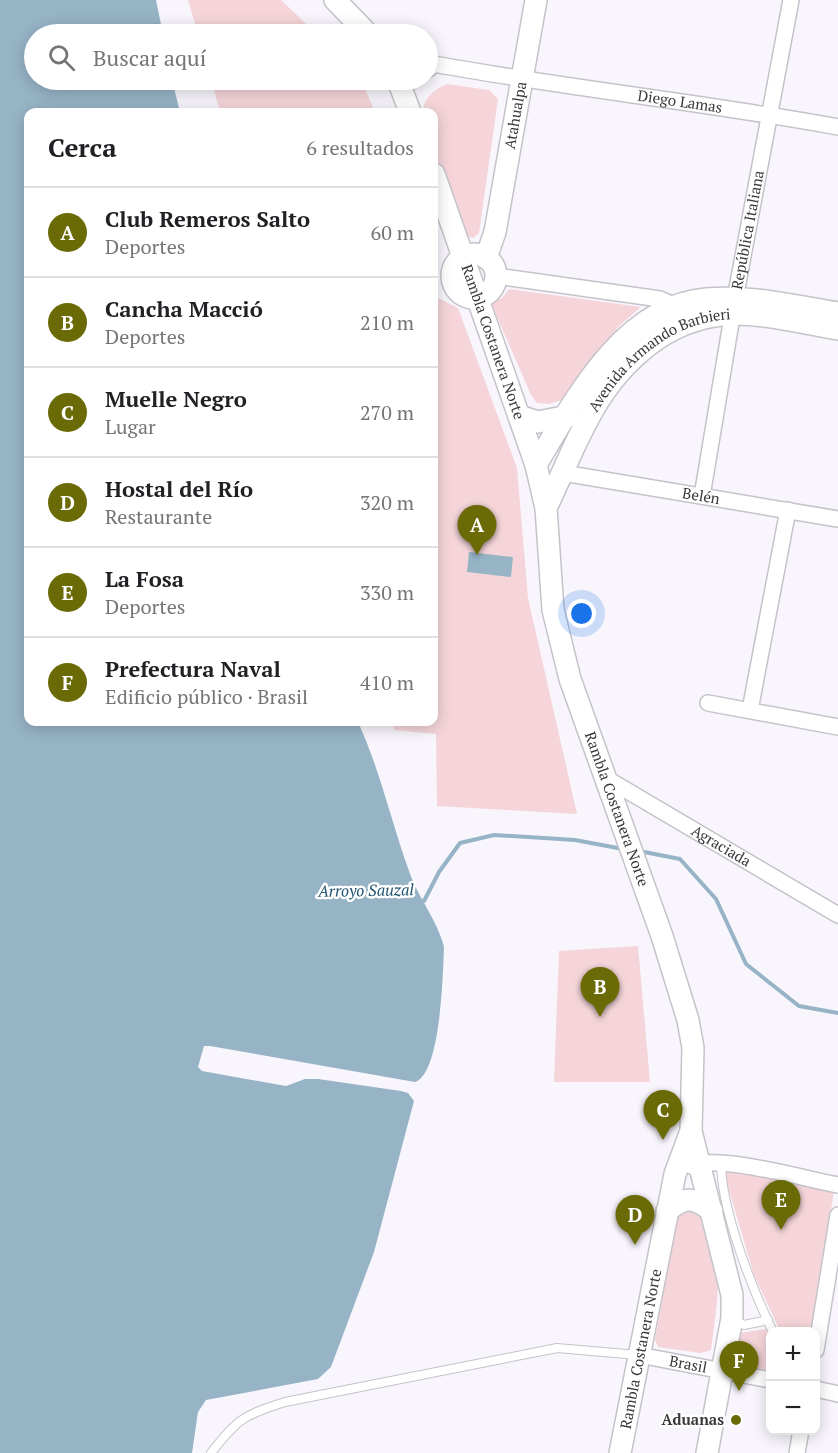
<!DOCTYPE html>
<html lang="es">
<head>
<meta charset="utf-8">
<style>
  :root { --surface:#fff; --page:#f6f6f6; --text:#202124; --muted:#757577; --line:#e0e0e0; --accent:#6a6a06 }
  body { margin:0; font-family:"PT Serif",serif; background:var(--page); color:var(--text) }
  .controls { position:absolute; right:18px; bottom:18px; display:grid; overflow:hidden; border-radius:12px; box-shadow:0 3px 15px #0003 }
  .controls button { width:54px; height:54px; display:grid; place-items:center; padding:0; border:0; border-bottom:2px solid var(--line); background:var(--surface); color:var(--text); font:30px sans-serif }
  .you { position:absolute; left:582px; top:614px; width:21px; height:21px; margin:-15px; border:4px solid #fff; border-radius:50%; background:#1a73e8; box-shadow:0 0 0 9px #1a73e833 }
  .badge { display:grid; place-items:center; width:39px; height:39px; border-radius:50%; background:var(--accent); color:#fff; font-size:20px; font-weight:700 }
  .pin { position:absolute; translate:-50% -50px; filter:drop-shadow(0 2px 3px #0008) }
  .pin::after { content:''; position:absolute; top:32px; width:21px; height:18px; background:inherit; clip-path:polygon(0 0,100% 0,50% 100%) }
  .list { margin:0; padding:0; list-style:none }
  h2 { display:flex; justify-content:space-between; align-items:center; height:78px; margin:0; padding:0 24px; font-size:26px }
  h2 small { font-size:20px; font-weight:400; color:var(--muted) }
  .list li { display:grid; grid-template-columns:39px 1fr auto; gap:18px; align-items:center; box-sizing:border-box; height:90px; padding:0 24px; border-top:2px solid var(--line) }
  .list b { display:block; font-size:22px; white-space:nowrap }
  .list p { margin:0; font-size:20px; white-space:nowrap; color:var(--muted) }
  .list em { font-size:20px; font-style:normal; color:var(--muted) }
  .icon { flex:none; width:33px; height:33px; fill:none; stroke:currentColor; stroke-width:2; stroke-linecap:round; stroke-linejoin:round }
  .map { position:relative; flex:none; width:838px; height:1453px; overflow:hidden }
  .search { position:absolute; background:var(--surface); box-shadow:0 3px 15px #0003; left:24px; top:24px; width:414px; height:66px; display:flex; align-items:center; gap:15px; box-sizing:border-box; padding:0 21px; border-radius:33px; color:var(--muted); font-size:22px }
  .panel { position:absolute; background:var(--surface); box-shadow:0 3px 15px #0003; left:24px; top:108px; width:414px; height:618px; border-radius:12px }
  .map>svg:first-child { display:block }
</style>
</head>
<body>
<div class="map">
<svg width="838" height="1453" viewBox="0 0 838 1453">
  <rect width="100%" height="100%" fill="#f8f5fc"/>
  <g fill="#f5d5d9">
    <polygon points="188,0 281,0 317,34 198,34"/>
    <polygon points="211,80 361,80 375,112 220,112"/>
    <path d="M447 84 489 90 498 99 479 233 473 238 464 235 434 150V112H423C424 97 434 90 447 84Z"/>
    <polygon points="434,288 438,298 458,308 517,468 528,598 577,814 437,806 436,734 394,730 393,722 434,722"/>
    <polygon points="509,289 641,307 619,326 562,400 549,404 537,403 531,395 491,303 502,298"/>
    <polygon points="638,946 650,1082 554,1082 559,951"/>
    <polygon points="726,1169 834,1191 812,1331 780,1331 754,1275 726,1180"/>
    <path d="M689 1207 698 1211C703 1222 709 1234 713 1246 723 1278 715 1317 711 1350L701 1353 658 1347 655 1340 677 1218 680 1212Z"/>
    <polygon points="766,1329 770,1342 770,1371 732,1365 739,1333"/>
  </g>
  <g fill="#97b4c7">
    <path d="M0 0H156L163 34H34V80H172L180 112H28V722H358C380 770 391 821 409 871 418 898 437 919 444 947 443 972 441 1074 415 1082L210 1046H204L198 1067 202 1071 286 1086 305 1079H318L401 1091 408 1093 414 1101 374 1252 331 1367 318 1379 206 1400 198 1412 192 1453H0Z"/>
    <polygon points="469,552 513,557 511,577 467,572"/>
  </g>
  <g fill="none" stroke-linecap="round" stroke-linejoin="round">
    <g stroke="#97b4c7" stroke-width="4">
      <polyline points="639,851 680,859 716,899 746,964 799,1006 838,1013"/>
      <polyline points="421,901 424,901 439,872 460,843 494,835 575,840 623,849"/>
    </g>
    <g stroke="#c5c3c9" stroke-width="10">
      <g id="lane">
        <path d="M721 1162C721 1209 752 1289 773 1332"/>
        <polyline points="735,1320 744,1325 768,1320"/>
        <path d="M211 1453C237 1419 244 1415 285 1402L557 1348 638 1355"/>
      </g>
    </g>
    <g stroke="#c5c3c9" stroke-width="18">
      <g id="street">
        <path id="s1" d="M428 63C564 88 702 102 838 127"/>
        <polyline points="496,276 660,299 676,306 679,313"/>
        <path id="s2" d="M563 473 838 519"/>
        <path id="s3" d="M702 496 735 299 791 0"/>
        <polyline points="708,703 838,727"/>
        <polyline points="750,710 788,510"/>
        <path id="s4" d="M604 777 838 915"/>
        <path d="M691 1166C719 1154 805 1179 838 1185"/>
        <polyline points="816,1350 838,1215"/>
        <path id="s5" d="M639 1355 770 1380"/>
        <polyline points="816,1389 838,1394"/>
        <polyline points="797,1453 801,1430"/>
      </g>
    </g>
    <g stroke="#c5c3c9" stroke-width="24">
      <g id="secondary">
        <polyline points="335,0 368,34"/>
        <polyline points="428,66 429,64"/>
        <polyline points="398,80 410,112"/>
        <path id="s6" d="M434 174 536 465 546 508 553 610 570 679 662 936 688 1020 693 1048 691 1131 675 1174 620 1453"/>
        <circle cx="474" cy="276" r="22"/>
        <path id="s7" d="M486 258 495 232 536 0"/>
        <polyline points="519,416 538,422 568,416"/>
        <path d="M536 465C574 401 623 306 706 299 750 295 795 306 838 313"/>
        <path id="s8" d="M546 508C578 442 594 383 657 339 681 323 705 315 734 314 769 314 804 323 838 329"/>
        <polyline points="691,1131 732,1295 732,1318 707,1453"/>
        <path d="M667 1211C686 1196 693 1197 712 1211"/>
      </g>
    </g>
    <use href="#lane" stroke="#fff" stroke-width="8"/>
    <use href="#street" stroke="#fff" stroke-width="15"/>
    <use href="#secondary" stroke="#fff" stroke-width="21"/>
  </g>
  <circle fill="#6a6a06" stroke="#fff" stroke-width="2" cx="736" cy="1420" r="6"/>
  <g text-anchor="middle" stroke-width="5" stroke-linejoin="round" paint-order="stroke">
    <g font-size="15" fill="#39383a" stroke="#fff">
      <text dy="5" stroke="none"><textPath href="#s1" startOffset="255">Diego Lamas</textPath></text>
      <text dy="5" stroke="none"><textPath href="#s7" startOffset="146">Atahualpa</textPath></text>
      <text dy="5" stroke="none"><textPath href="#s3" startOffset="270">República Italiana</textPath></text>
      <text dy="5" stroke="none"><textPath href="#s6" startOffset="178">Rambla Costanera Norte</textPath></text>
      <text dy="5" stroke="none"><textPath href="#s8" startOffset="196">Avenida Armando Barbieri</textPath></text>
      <text dy="5" stroke="none"><textPath href="#s2" startOffset="140">Belén</textPath></text>
      <text dy="5" stroke="none"><textPath href="#s6" startOffset="664">Rambla Costanera Norte</textPath></text>
      <text dy="5" stroke="none"><textPath href="#s4" startOffset="136">Agraciada</textPath></text>
      <text transform="translate(641 1349) rotate(-79)" y="5">Rambla Costanera Norte</text>
      <text dy="5" stroke="none"><textPath href="#s5" startOffset="50">Brasil</textPath></text>
    </g>
    <g font-size="15" font-weight="bold" fill="#39383a" stroke="#fff" text-anchor="end">
      <text x="724" y="1425">Aduanas</text>
    </g>
    <g font-size="16" font-style="italic" fill="#225572" stroke="#fff">
      <text transform="translate(366 890) rotate(-1)" y="6">Arroyo Sauzal</text>
    </g>
  </g>
</svg>
<div class="controls">
<button>+</button>
<button>−</button>
</div>
<div class="you"></div>
<div class="pin badge" style="left:477px;top:555px">A</div>
<div class="pin badge" style="left:600px;top:1017px">B</div>
<div class="pin badge" style="left:663px;top:1140px">C</div>
<div class="pin badge" style="left:635px;top:1245px">D</div>
<div class="pin badge" style="left:781px;top:1230px">E</div>
<div class="pin badge" style="left:739px;top:1391px">F</div>
<div class="search"><svg class="icon" aria-label="search" viewBox="0 0 24 24"><circle cx="10" cy="10" r="6"/><path d="M15 15l6 6"/></svg>Buscar aquí</div>
<section class="panel">
<h2>Cerca<small>6 resultados</small></h2>
<ul class="list">
<li><span class="badge">A</span><div><b>Club Remeros Salto</b><p>Deportes</p></div><em>60 m</em></li>
<li><span class="badge">B</span><div><b>Cancha Macció</b><p>Deportes</p></div><em>210 m</em></li>
<li><span class="badge">C</span><div><b>Muelle Negro</b><p>Lugar</p></div><em>270 m</em></li>
<li><span class="badge">D</span><div><b>Hostal del Río</b><p>Restaurante</p></div><em>320 m</em></li>
<li><span class="badge">E</span><div><b>La Fosa</b><p>Deportes</p></div><em>330 m</em></li>
<li><span class="badge">F</span><div><b>Prefectura Naval</b><p>Edificio público · Brasil</p></div><em>410 m</em></li>
</ul>
</section>
</div>
</body>
</html>
